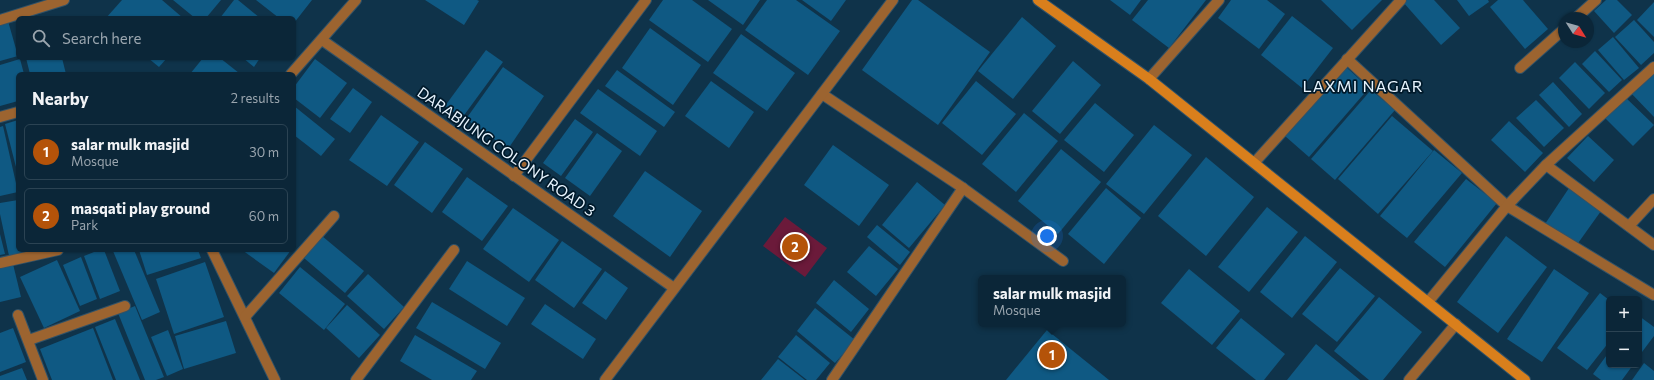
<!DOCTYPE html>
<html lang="en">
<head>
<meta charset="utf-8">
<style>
  :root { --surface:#0b2638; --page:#193243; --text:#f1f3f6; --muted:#9aa5ae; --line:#2b4353; --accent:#b45309 }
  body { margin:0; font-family:Commissioner,sans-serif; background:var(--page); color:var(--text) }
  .controls { position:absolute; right:12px; bottom:12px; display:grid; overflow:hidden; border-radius:6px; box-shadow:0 1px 3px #0004 }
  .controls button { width:36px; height:36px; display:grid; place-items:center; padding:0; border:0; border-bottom:1px solid var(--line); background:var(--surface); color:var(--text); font:20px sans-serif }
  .compass { position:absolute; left:1558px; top:12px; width:36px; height:36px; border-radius:50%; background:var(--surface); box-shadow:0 1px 3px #0004; rotate:127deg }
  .you { position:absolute; left:1047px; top:236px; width:14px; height:14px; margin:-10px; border:3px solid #fff; border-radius:50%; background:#1a73e8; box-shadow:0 0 0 6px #1a73e833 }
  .badge { display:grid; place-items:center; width:26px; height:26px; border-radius:50%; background:var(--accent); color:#fff; font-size:13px; font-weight:700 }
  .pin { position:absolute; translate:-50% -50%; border:2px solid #fff; box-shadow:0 1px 4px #0006 }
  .popup { position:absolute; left:978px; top:275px; width:148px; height:52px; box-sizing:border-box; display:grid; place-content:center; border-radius:6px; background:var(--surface); filter:drop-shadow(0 1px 3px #0005); font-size:13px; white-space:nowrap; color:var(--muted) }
  .popup b { font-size:15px; color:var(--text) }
  .popup::after { content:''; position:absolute; left:50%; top:100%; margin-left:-8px; border:8px solid transparent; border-top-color:var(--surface) }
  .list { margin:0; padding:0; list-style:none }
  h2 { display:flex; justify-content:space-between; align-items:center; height:52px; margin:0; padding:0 16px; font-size:17px }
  h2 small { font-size:13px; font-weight:400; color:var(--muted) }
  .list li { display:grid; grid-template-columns:26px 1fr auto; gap:12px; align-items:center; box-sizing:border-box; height:56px; margin:0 8px 8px; padding:0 8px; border:1px solid var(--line); border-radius:6px }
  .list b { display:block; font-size:15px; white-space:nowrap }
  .list p { margin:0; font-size:13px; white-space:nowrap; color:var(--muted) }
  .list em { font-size:13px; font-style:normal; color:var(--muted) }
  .icon { flex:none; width:22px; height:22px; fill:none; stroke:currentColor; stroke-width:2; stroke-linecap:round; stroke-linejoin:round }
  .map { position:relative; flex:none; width:1654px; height:380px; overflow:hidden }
  .search { position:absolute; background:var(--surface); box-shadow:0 1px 3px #0004; left:16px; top:16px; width:280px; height:44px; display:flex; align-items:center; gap:10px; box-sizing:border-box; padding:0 14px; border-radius:6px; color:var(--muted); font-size:15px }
  .panel { position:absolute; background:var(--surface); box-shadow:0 1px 3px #0004; left:16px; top:72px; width:280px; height:180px; border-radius:6px }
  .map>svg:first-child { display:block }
</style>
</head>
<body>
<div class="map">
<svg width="1654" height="380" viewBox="0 0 1654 380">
  <rect width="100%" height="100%" fill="#0f334a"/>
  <polygon fill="#6b1a3a" points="785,217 827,248 805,277 763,246"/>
  <g fill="#0f5983">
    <polygon points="122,0 162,0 183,18 106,18"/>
    <polygon points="173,0 221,0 206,18 195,18"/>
    <polygon points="234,0 238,0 260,18 220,18"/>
    <polygon points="256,0 312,0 294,23 294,18 279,18"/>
    <polygon points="425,0 477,0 479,1 464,25"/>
    <polygon points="663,0 692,0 732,29 708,62 649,20"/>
    <polygon points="708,0 760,0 743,25"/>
    <polygon points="767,0 796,0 840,31 808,75 745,30"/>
    <polygon points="802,0 846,0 831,21"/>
    <polygon points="912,0 918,0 990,52 938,125 862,70"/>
    <polygon points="1110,0 1141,0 1130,15"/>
    <polygon points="1148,0 1206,0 1169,48 1132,20"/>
    <polygon points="1231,0 1267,0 1285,14 1259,49 1218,18"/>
    <polygon points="1321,0 1382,0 1352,30"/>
    <polygon points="1405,0 1434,0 1460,28 1441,45 1403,2"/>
    <polygon points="1457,0 1488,0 1489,2 1469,16"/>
    <polygon points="1498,0 1523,0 1548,29 1525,49 1490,7"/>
    <polygon points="1606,0 1617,0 1632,15 1614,33 1594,11"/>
    <polygon points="1654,2 1654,37 1637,20"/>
    <polygon points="1292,16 1333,48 1302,88 1261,55"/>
    <polygon points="1022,17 1056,46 1013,99 978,71"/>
    <polygon points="1634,20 1654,42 1654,53 1641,65 1615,37"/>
    <polygon points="8,21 18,56 0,61 0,23"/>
    <polygon points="650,28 701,65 673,105 622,68"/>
    <polygon points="741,34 795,73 767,111 713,73"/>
    <polygon points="1613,37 1639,68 1624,80 1598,50"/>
    <polygon points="486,50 503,62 462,118 445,106"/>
    <polygon points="1595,51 1622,80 1609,92 1582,64"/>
    <polygon points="26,58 62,58 66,74 30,74"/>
    <polygon points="148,58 167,58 159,67"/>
    <polygon points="203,58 220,58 239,73 190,74"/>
    <polygon points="243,58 260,58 254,67"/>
    <polygon points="20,59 24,74 18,74 18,101 0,106 0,65"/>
    <polygon points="315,59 347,83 320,118 294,98 294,87"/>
    <polygon points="1073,61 1101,85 1060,134 1032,111"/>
    <polygon points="1575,62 1605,93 1589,109 1559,78"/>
    <polygon points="1345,66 1369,88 1309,157 1285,136"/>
    <polygon points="503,67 544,96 508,149 466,119"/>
    <polygon points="1654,69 1654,117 1630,92"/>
    <polygon points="617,70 675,112 664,127 605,86"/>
    <polygon points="711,81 754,112 729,148 685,116"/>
    <polygon points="976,81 1016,114 982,155 942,123"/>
    <polygon points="1553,82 1582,114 1569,127 1539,95"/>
    <polygon points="353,88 372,102 350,133 330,119"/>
    <polygon points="598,89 657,131 640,156 580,113"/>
    <polygon points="1371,90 1395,110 1335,180 1311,159"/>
    <polygon points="1624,96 1654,125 1633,146 1604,117"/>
    <polygon points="1536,100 1564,128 1544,147 1516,118"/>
    <polygon points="1095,103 1134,135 1104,172 1064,140"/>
    <polygon points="294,106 335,139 321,156 294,135"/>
    <polygon points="1024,113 1058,141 1016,192 982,164"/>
    <polygon points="381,115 419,142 387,186 349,160"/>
    <polygon points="1392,116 1433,151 1378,214 1338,179"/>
    <polygon points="575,119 593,132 561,176 543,163"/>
    <polygon points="18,120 18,171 17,171 5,124"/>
    <polygon points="1509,121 1543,153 1525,172 1491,140"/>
    <polygon points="1154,125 1192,155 1144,214 1106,184"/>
    <polygon points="3,126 18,192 0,196 0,127"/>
    <polygon points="597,133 622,151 590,196 565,178"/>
    <polygon points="1588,136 1614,160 1594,182 1567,158"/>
    <polygon points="425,142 463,169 432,213 394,185"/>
    <polygon points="833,145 889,185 859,226 804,185"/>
    <polygon points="1061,149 1101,182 1058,234 1018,201"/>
    <polygon points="1434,150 1462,173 1407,238 1380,216"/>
    <polygon points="1206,157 1254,197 1206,256 1158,216"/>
    <polygon points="645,171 702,211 670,257 613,216"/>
    <polygon points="467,177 508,206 482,241 442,212"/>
    <polygon points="1466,179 1497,203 1445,267 1414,242"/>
    <polygon points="917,182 945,205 909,248 882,225"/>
    <polygon points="1106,188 1141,218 1104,264 1068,234"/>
    <polygon points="1569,188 1601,211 1576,246 1545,224"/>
    <polygon points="18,200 18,250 46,251 9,256 0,214 0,203"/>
    <polygon points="1267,207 1298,232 1249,292 1218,267"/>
    <polygon points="513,208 559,240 529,282 483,249"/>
    <polygon points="877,225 910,252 900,265 867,237"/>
    <polygon points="0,234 5,254 0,255"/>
    <polygon points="322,236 364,271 345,293 304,258"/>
    <polygon points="1305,236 1337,262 1292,318 1260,292"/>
    <polygon points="1506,236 1547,267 1498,333 1457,302"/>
    <polygon points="562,241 602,269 574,308 535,280"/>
    <polygon points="869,246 898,269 876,296 847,272"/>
    <polygon points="99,250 104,250 120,291 100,299 84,256"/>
    <polygon points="115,250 134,250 160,312 142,320 113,251"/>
    <polygon points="139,250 198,250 201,258 147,275"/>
    <polygon points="242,250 291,250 274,273"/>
    <polygon points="81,257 97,299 80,306 63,265"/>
    <polygon points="57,260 80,311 44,328 20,277"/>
    <polygon points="467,261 525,298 507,326 449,289"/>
    <polygon points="205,262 224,317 174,334 156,279"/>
    <polygon points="13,264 21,297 0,302 0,267"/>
    <polygon points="300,267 345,304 324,330 279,293"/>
    <polygon points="1340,268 1375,296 1337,342 1302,314"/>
    <polygon points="1189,269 1240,311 1212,345 1161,303"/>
    <polygon points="1554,269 1589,293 1542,362 1507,339"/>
    <polygon points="605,271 628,288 606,320 582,303"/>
    <polygon points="368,274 404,307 384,329 347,296"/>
    <polygon points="834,280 869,309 851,332 816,303"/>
    <polygon points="1600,293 1609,300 1609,342 1587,370 1557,348"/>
    <polygon points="1379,297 1422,332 1383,380 1369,380 1334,351"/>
    <polygon points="432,302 501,343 485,369 416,328"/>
    <polygon points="545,304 596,339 583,359 531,324"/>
    <polygon points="347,305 380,335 359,358 326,328"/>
    <polygon points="135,306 164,377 156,380 145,380 118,313"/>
    <polygon points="815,308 855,340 835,363 797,331"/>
    <polygon points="1639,316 1654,327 1654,336 1639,356"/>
    <polygon points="1241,318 1285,354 1264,380 1256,380 1216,348"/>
    <polygon points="115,319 140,380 116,380 95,327"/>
    <polygon points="226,321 236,353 184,369 175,336"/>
    <polygon points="13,328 26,362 0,372 0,333"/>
    <polygon points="93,328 113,380 52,380 40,349"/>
    <polygon points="168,330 183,369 167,376 151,337"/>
    <polygon points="1047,330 1109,380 1006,380"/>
    <polygon points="415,335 477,371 471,380 432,380 400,361"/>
    <polygon points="796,335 830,363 816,380 807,380 778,357"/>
    <polygon points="1316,344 1360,380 1287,380"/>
    <polygon points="1609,352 1609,365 1633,365 1622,380 1601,380 1593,374"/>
    <polygon points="778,359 805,380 761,380"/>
    <polygon points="1644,363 1654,371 1654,380 1632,380"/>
    <polygon points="22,368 27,380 0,380 0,376"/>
  </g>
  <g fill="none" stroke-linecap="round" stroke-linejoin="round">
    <g stroke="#325267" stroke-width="12">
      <g id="street">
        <polyline points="1576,18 1596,0"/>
        <polyline points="0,20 64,0"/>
        <polyline points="322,40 674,288"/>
        <polyline points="1347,59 1507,206 1654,295"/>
        <polyline points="1520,68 1564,29"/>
        <polyline points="291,74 356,0"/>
        <polyline points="1149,79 1219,0"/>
        <polyline points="822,94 963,188 1063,261"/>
        <polyline points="0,117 18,112"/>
        <polyline points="1255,162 1401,0"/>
        <polyline points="1546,165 1654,245"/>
        <polyline points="514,176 646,0"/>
        <polyline points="1629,226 1654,199"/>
        <polyline points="212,250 275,380"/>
        <polyline points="0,263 58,250"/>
        <polyline points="1428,302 1507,206 1546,165 1654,67"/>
        <polyline points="18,315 43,380"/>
        <polyline points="245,317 334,216"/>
        <polyline points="29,340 125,306"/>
        <polyline points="356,380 454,250"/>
        <polyline points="605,380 893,0"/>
        <polyline points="832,380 963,188"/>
        <polyline points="1409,380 1456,324"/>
      </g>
    </g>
    <g stroke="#325267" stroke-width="12">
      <polyline id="secondary" points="1038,0 1149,79 1525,380"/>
    </g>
    <use href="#street" stroke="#9c6430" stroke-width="10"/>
    <use href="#secondary" stroke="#d97f1c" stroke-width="10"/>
  </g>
  <g text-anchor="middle" stroke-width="3.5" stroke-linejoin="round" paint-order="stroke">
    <g font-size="15" fill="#e8f5ff" stroke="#001a2b">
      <text transform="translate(506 152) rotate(35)" y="5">DARABJUNG COLONY ROAD 3</text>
    </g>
    <g font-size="16" letter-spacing="1" fill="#e8f5ff" stroke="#001a2b">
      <text x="1363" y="92">LAXMI NAGAR</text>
    </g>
  </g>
</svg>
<div class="controls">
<button>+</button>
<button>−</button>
</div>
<svg class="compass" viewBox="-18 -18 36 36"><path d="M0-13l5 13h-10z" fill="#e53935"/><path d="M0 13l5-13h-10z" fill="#9aa5ae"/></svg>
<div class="you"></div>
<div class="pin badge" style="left:1052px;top:355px">1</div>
<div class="popup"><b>salar mulk masjid</b>Mosque</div>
<div class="pin badge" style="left:795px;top:247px">2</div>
<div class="search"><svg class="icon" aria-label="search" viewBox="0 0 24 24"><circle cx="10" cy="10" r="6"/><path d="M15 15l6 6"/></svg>Search here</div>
<section class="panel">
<h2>Nearby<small>2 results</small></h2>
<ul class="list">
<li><span class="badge">1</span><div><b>salar mulk masjid</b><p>Mosque</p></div><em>30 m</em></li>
<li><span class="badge">2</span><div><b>masqati play ground</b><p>Park</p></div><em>60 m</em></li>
</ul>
</section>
</div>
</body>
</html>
